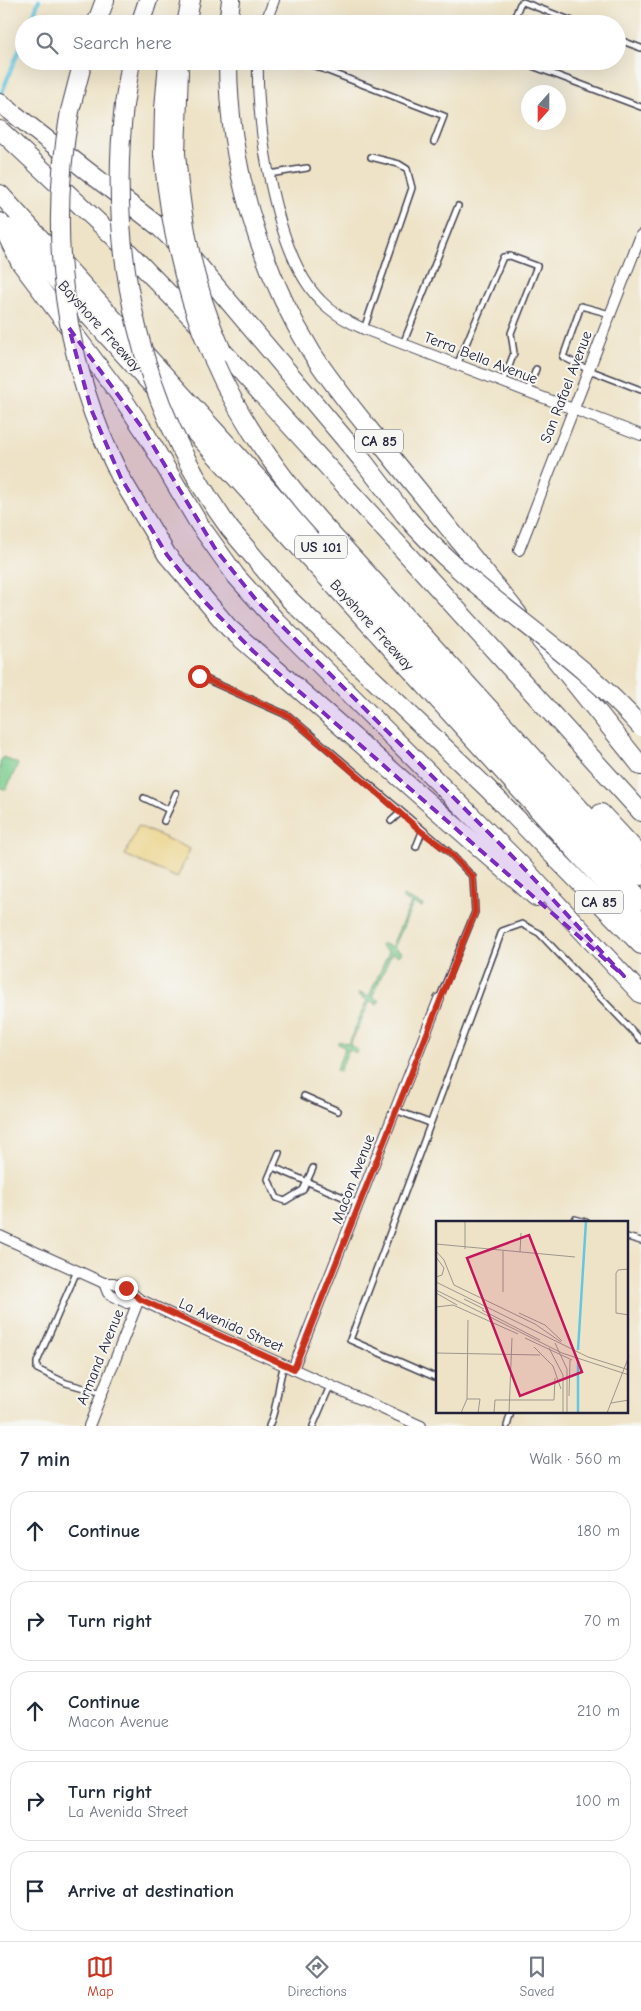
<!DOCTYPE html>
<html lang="en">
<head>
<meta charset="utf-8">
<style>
  :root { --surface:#fff; --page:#f6f6f7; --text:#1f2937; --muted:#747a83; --line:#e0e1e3; --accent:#c8321e }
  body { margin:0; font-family:"Comic Neue",sans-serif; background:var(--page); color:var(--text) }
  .compass { position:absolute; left:521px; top:85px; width:45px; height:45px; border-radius:50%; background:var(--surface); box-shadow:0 5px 20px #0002; rotate:201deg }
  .stop { position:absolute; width:15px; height:15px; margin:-11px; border:4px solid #c8321e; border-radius:50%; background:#fff }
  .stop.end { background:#c8321e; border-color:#fff; box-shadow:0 1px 5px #0008 }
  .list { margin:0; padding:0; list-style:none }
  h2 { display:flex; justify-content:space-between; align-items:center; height:65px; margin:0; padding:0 20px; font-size:21px }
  h2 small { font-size:16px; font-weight:400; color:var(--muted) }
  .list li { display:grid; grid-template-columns:32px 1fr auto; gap:15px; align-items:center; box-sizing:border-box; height:80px; margin:0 10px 10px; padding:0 10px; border:1px solid var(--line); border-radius:20px }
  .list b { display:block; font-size:19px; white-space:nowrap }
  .list p { margin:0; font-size:16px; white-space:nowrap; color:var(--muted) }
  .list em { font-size:16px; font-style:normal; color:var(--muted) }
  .icon { flex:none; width:28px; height:28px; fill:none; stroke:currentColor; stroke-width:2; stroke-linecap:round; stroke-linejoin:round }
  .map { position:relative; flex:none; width:641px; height:1426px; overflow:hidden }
  .search { position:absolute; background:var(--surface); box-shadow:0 5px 20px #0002; left:15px; right:15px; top:15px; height:55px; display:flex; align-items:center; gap:12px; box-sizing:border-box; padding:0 18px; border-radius:28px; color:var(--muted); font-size:19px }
  .sheet { height:515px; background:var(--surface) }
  nav { display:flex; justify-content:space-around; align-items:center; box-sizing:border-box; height:70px; border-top:1px solid var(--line); background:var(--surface); font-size:14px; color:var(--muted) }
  nav a { display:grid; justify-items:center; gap:2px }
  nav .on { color:var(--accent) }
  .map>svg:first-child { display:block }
</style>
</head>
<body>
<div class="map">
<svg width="641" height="1426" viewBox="0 0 641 1426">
  <rect width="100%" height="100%" fill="#f6f6f2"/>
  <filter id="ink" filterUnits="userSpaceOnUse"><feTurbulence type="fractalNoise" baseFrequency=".02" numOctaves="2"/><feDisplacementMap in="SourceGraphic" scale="10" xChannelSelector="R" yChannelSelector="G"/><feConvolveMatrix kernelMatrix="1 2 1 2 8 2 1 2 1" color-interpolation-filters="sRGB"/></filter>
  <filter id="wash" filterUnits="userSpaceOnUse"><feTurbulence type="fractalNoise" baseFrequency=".0096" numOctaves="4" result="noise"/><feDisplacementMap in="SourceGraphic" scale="20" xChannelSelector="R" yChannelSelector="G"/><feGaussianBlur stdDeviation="1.12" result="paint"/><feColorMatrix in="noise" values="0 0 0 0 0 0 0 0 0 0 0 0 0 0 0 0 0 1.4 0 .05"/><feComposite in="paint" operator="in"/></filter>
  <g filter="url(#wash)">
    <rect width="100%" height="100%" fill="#eee3c7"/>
    <g fill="#7ece8f" stroke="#507865">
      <polygon points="3,757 18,764 6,790 0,787 0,763"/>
      <polygon points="403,896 423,905 422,907 413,904 394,948 402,953 399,956 392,953 372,997 380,1001 377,1004 370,1001 350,1045 358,1050 356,1053 349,1049 339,1072 336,1070 345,1048 337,1043 339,1041 348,1044 367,1000 360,996 359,993 369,996 389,952 380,946 383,944 391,947 411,903 403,899"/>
    </g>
    <polygon fill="#eeda9e" stroke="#887e6c" points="138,826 190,849 177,878 125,855"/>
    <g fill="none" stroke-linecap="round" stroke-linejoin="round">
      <g stroke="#64c6e2" stroke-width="4">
        <polyline points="30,24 39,0"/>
        <polyline points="0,97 24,38"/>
      </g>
    </g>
  </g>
  <g filter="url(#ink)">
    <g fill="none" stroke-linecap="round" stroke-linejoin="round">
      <g stroke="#413f50" stroke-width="8">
        <g id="service">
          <polyline points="512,24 520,4 523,2 580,24"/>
          <polyline points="617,39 641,48"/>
          <polyline points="302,61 444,116 434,142"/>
          <polyline points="519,61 641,107"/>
          <polyline points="269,174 307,168"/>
          <polyline points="610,314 581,306 563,357 589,370 641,390"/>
          <polyline points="364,329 412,188 407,169 399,164 371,157"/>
          <polyline points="403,344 458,206"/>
          <polyline points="457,365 503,257 510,256 537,266 511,333 514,353 503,382"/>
          <polyline points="528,391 536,369"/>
          <polyline points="199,676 289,716 449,852 473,877 475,912 439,999"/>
          <polyline points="144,798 169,810"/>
          <polyline points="164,821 176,793"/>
          <polyline points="391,821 401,812"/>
          <polyline points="416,847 422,832"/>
          <polyline points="304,1096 338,1111"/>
          <polyline points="395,1110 430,1123"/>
          <polyline points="279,1153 268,1179 277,1198 285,1201 303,1190 313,1168"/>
          <polyline points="273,1167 359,1204"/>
          <polyline points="574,1222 575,1219 586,1222"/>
          <polyline points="627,1237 641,1241"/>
          <polyline points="77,1271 37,1362 37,1369 66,1383 102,1393"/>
          <polyline points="437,1378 350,1340 502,931 522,924 539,933 641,1040"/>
          <path d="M269 1426C278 1407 277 1385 284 1365"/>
          <polyline points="313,1426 330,1386"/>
          <polyline points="507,1426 511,1412"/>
        </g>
      </g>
      <g stroke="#413f50" stroke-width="12">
        <g id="minor">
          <polyline points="265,24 274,0"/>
          <path d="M258 61C256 124 275 254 320 300 332 313 348 322 364 329L641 435"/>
          <polyline points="519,550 641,235"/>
          <polyline points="0,1236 104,1283 114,1283 126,1288 139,1299 185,1321 421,1426"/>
          <polyline points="104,1283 108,1293 127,1303 139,1299"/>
          <polyline points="293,1369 439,999"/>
          <polyline points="89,1426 139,1299"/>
        </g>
      </g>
      <g stroke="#413f50" stroke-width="20">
        <g id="motorway">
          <polyline points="96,24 105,0"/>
          <polyline points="140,24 148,0"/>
          <polyline points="186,24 191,0"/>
          <polyline points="228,24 231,0"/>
          <path d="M228 61C228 162 259 267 312 353 337 392 368 427 397 464 438 514 478 564 518 614"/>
          <polyline points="0,103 158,226 193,259 364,462 404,514"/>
          <polyline points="124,105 131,61"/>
          <polyline points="70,111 83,61"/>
          <polyline points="0,130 114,237 199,325 641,812"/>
          <polyline points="176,153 179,71"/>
          <polyline points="163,154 164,109 168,61"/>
          <polyline points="0,194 641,900"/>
          <polyline points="0,222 20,262 123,399 143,429 199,524 236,576 277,622 520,864 641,994"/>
          <polyline points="9,228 641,923"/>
          <polyline points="121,478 167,555 229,628 536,897"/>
          <polyline points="325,527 641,876"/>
          <polyline points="230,529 291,601 487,788 641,945"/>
          <polyline points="540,640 641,766"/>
          <polyline points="601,813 641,856"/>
        </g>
      </g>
      <use href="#service" stroke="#fff" stroke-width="5"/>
      <use href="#minor" stroke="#fff" stroke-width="10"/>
      <use href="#motorway" stroke="#fff" stroke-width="18"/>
      <g stroke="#413f50" stroke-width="20" stroke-linecap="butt">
        <g id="motorway-bridge">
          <path d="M124 105C107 255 140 406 230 529"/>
          <path d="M70 111C47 237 63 363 121 478"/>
          <path d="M176 153C181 221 194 288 222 351"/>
          <path d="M163 154C177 304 224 416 325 527"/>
          <path d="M404 514C473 596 570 646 641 727"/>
        </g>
      </g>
      <use href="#motorway-bridge" stroke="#fff" stroke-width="18"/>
    </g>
  </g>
  <g fill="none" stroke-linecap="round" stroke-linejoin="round" filter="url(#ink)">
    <polyline stroke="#c8321e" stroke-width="6" points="126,1288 140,1299 294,1369 475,912 473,877 449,852 422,832 289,716 199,676"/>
  </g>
  <path fill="#7b2cbf" fill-opacity="0.2" stroke="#7b2cbf" stroke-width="4" stroke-dasharray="10 6" stroke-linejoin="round" d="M69 328 143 429 216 550 257 601 520 864 624 976 253 651 206 603 167 555 121 478 91 409Z"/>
  <g text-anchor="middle" stroke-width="4" stroke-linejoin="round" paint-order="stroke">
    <g fill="#f6f6f2" stroke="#626272" stroke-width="1">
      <rect x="355" y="429.5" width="48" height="23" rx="4"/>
      <rect x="295" y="535.5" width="52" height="23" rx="4"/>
      <rect x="575" y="890.5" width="48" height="23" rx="4"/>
    </g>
    <g font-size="14" font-weight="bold" fill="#22223b">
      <text x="379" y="446">CA 85</text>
      <text x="321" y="552">US 101</text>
      <text x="599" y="907">CA 85</text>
    </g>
    <g font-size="15" fill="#22223b" stroke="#f6f6f2">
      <text transform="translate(100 326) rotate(48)" y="5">Bayshore Freeway</text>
      <text transform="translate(481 358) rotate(21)" y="5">Terra Bella Avenue</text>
      <text transform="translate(566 387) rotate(-69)" y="5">San Rafael Avenue</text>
      <text transform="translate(372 625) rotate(48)" y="5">Bayshore Freeway</text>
      <text transform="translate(353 1179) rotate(-69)" y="5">Macon Avenue</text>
      <text transform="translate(231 1325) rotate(24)" y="5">La Avenida Street</text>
      <text transform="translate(100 1357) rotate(-68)" y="5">Armand Avenue</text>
    </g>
  </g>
  <g transform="translate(436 1221)">
    <rect width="192" height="192" fill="#eee3c7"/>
    <path fill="none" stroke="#64c6e2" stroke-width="2.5" d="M142 129 150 0M142 192V141"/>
    <path fill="none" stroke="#9c968f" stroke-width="1" d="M0 23 139 36M29 28V0M0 30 8 39 18 64 99 103 125 121M84 31 85 12M0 36 8 47 6 54 0 56M193 48 182 49 180 52V92L193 94M0 61 152 136 193 149M0 69 126 132 193 154M67 71V30M0 72 21 84M28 78 48 88M0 86 17 84 82 113M46 89 104 119M83 92 109 104 126 120M89 117 136 139M119 122 131 148V192M98 126 117 145 125 168M113 127 127 154V192M0 132 104 134M133 175 134 139M31 178H44L42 192M175 182 193 179M25 192 31 178 32 99M58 192 59 179H118L119 157M73 192 76 117M171 192 193 135"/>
    <path fill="#c2185b" fill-opacity="0.15" stroke="#c2185b" stroke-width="2.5" d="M93 14 146 151 84 175 31 37Z"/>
    <rect width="192" height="192" fill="none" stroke="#22223b" stroke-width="2.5"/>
  </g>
</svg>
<svg class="compass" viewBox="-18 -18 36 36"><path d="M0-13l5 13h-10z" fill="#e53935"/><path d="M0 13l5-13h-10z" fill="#747a83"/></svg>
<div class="stop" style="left:199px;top:676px"></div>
<div class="stop end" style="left:126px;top:1288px"></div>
<div class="search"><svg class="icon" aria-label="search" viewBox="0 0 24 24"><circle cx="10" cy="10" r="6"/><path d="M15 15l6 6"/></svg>Search here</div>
</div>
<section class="sheet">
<h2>7 min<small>Walk · 560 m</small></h2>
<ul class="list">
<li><svg class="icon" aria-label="ahead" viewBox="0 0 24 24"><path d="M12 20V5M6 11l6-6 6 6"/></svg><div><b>Continue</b></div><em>180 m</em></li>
<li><svg class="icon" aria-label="right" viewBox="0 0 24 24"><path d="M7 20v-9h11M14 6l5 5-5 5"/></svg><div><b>Turn right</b></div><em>70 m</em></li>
<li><svg class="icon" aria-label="ahead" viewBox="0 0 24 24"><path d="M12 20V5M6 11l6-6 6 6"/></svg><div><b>Continue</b><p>Macon Avenue</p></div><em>210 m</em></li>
<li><svg class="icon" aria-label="right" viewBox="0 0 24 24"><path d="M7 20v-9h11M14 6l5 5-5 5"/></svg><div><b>Turn right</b><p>La Avenida Street</p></div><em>100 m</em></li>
<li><svg class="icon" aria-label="arrive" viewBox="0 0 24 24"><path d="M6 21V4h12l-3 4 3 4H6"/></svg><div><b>Arrive at destination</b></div></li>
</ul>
</section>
<nav>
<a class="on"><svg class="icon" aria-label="map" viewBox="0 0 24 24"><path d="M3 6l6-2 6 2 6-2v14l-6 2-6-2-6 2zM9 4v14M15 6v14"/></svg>Map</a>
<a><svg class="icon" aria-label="directions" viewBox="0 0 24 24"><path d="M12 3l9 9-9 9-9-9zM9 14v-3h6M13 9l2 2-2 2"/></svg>Directions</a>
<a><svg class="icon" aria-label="saved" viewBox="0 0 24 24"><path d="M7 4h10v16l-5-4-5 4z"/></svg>Saved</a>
</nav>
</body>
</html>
